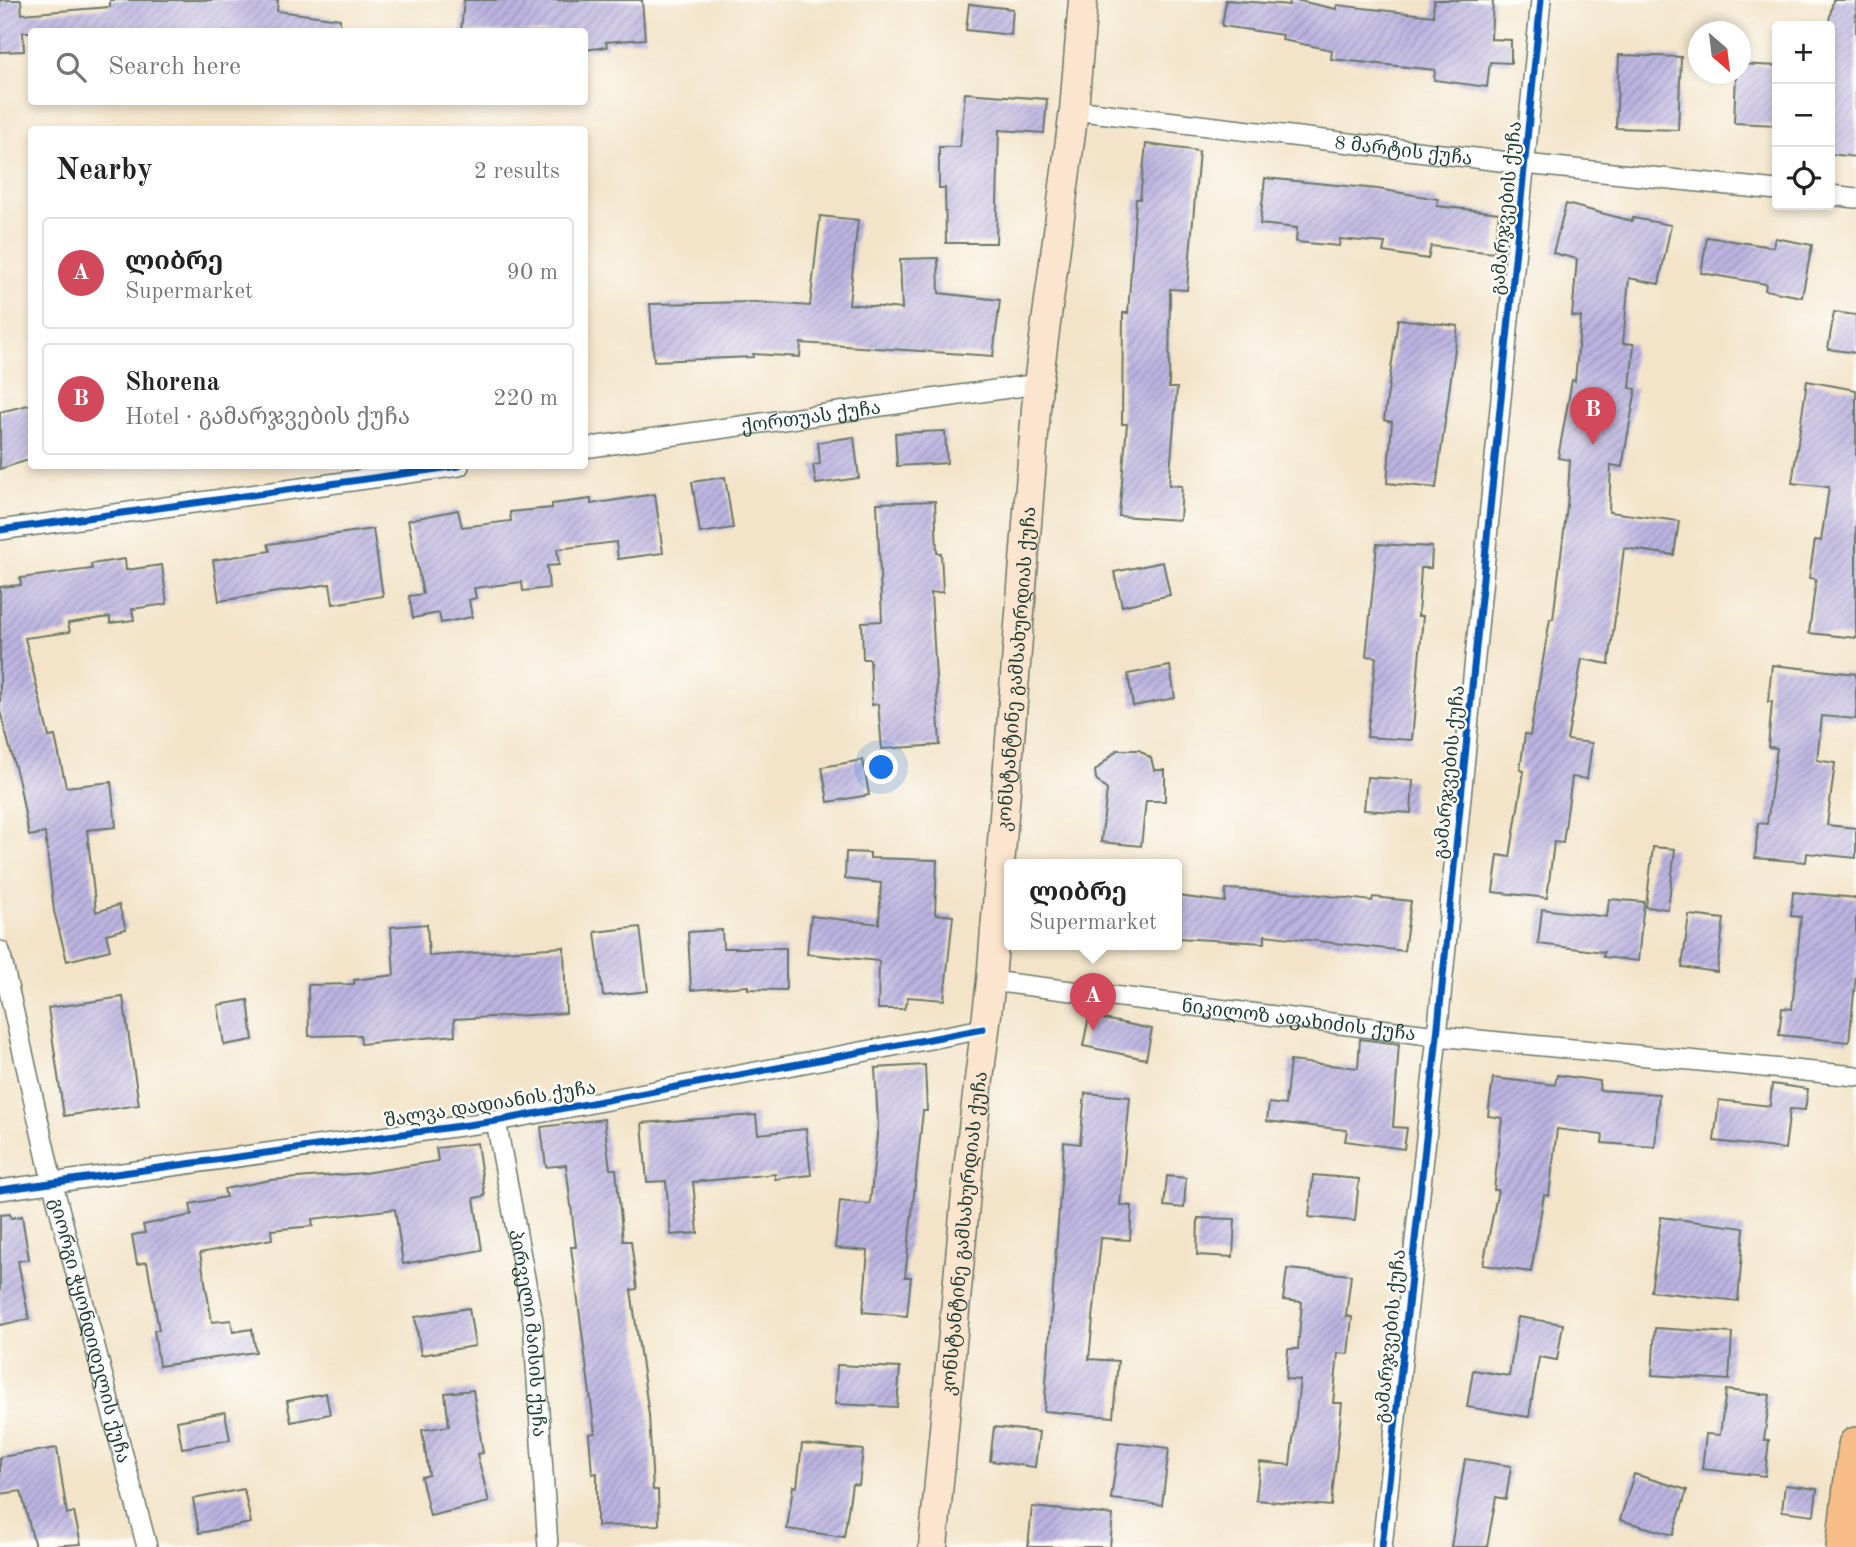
<!DOCTYPE html>
<html lang="en">
<head>
<meta charset="utf-8">
<style>
  :root { --surface:#fff; --page:#f2f2f2; --text:#222; --muted:#767676; --line:#e0e0e0; --accent:#d1495b }
  body { margin:0; font-family:"Old Standard TT","Noto Serif Georgian",serif; background:var(--page); color:var(--text) }
  .controls { position:absolute; right:21px; top:21px; display:grid; overflow:hidden; border-radius:7px; box-shadow:0 4px 10px #0003 }
  .controls button { width:63px; height:63px; display:grid; place-items:center; padding:0; border:0; border-bottom:2px solid var(--line); background:var(--surface); color:var(--text); font:35px sans-serif }
  .compass { position:absolute; left:1688px; top:21px; width:63px; height:63px; border-radius:50%; background:var(--surface); box-shadow:0 4px 10px #0003; rotate:152deg }
  .you { position:absolute; left:882px; top:768px; width:24px; height:24px; margin:-18px; border:5px solid #fff; border-radius:50%; background:#1a73e8; box-shadow:0 0 0 10px #1a73e833 }
  .badge { display:grid; place-items:center; width:46px; height:46px; border-radius:50%; background:var(--accent); color:#fff; font-size:23px; font-weight:700 }
  .pin { position:absolute; translate:-50% -58px; filter:drop-shadow(0 2px 4px #0008) }
  .pin::after { content:''; position:absolute; top:37px; width:24px; height:21px; background:inherit; clip-path:polygon(0 0,100% 0,50% 100%) }
  .popup { position:absolute; left:1004px; top:859px; width:178px; height:91px; box-sizing:border-box; display:grid; place-content:center; border-radius:7px; background:var(--surface); filter:drop-shadow(0 2px 5px #0005); font-size:23px; white-space:nowrap; color:var(--muted) }
  .popup b { font-size:26px; color:var(--text) }
  .popup::after { content:''; position:absolute; left:50%; top:100%; margin-left:-14px; border:14px solid transparent; border-top-color:var(--surface) }
  .list { margin:0; padding:0; list-style:none }
  h2 { display:flex; justify-content:space-between; align-items:center; height:91px; margin:0; padding:0 28px; font-size:30px }
  h2 small { font-size:23px; font-weight:400; color:var(--muted) }
  .list li { display:grid; grid-template-columns:46px 1fr auto; gap:21px; align-items:center; box-sizing:border-box; height:112px; margin:0 14px 14px; padding:0 14px; border:2px solid var(--line); border-radius:7px }
  .list b { display:block; font-size:26px; white-space:nowrap }
  .list p { margin:0; font-size:23px; white-space:nowrap; color:var(--muted) }
  .list em { font-size:23px; font-style:normal; color:var(--muted) }
  .icon { flex:none; width:38px; height:38px; fill:none; stroke:currentColor; stroke-width:2; stroke-linecap:round; stroke-linejoin:round }
  .map { position:relative; flex:none; width:1856px; height:1547px; overflow:hidden }
  .search { position:absolute; background:var(--surface); box-shadow:0 4px 10px #0003; left:28px; top:28px; width:560px; height:77px; display:flex; align-items:center; gap:18px; box-sizing:border-box; padding:0 24px; border-radius:7px; color:var(--muted); font-size:26px }
  .panel { position:absolute; background:var(--surface); box-shadow:0 4px 10px #0003; left:28px; top:126px; width:560px; height:343px; border-radius:7px }
  .map>svg:first-child { display:block }
</style>
</head>
<body>
<div class="map">
<svg width="1856" height="1547" viewBox="0 0 1856 1547">
  <defs>
    <pattern id="building-hatch" width="6" height="6" patternUnits="userSpaceOnUse" patternTransform="scale(1.75)"><rect width="6" height="6" fill="#bcb4e1"/><path d="M-1 1l2-2M0 6l6-6M5 7l2-2" fill="none" stroke="#9894b7"/></pattern>
  </defs>
  <rect width="100%" height="100%" fill="#fdfcf7"/>
  <filter id="ink" filterUnits="userSpaceOnUse"><feTurbulence type="fractalNoise" baseFrequency=".0143" numOctaves="2"/><feDisplacementMap in="SourceGraphic" scale="14" xChannelSelector="R" yChannelSelector="G"/><feConvolveMatrix kernelMatrix="1 2 1 2 8 2 1 2 1" color-interpolation-filters="sRGB"/></filter>
  <filter id="wash" filterUnits="userSpaceOnUse"><feTurbulence type="fractalNoise" baseFrequency=".00686" numOctaves="4" result="noise"/><feDisplacementMap in="SourceGraphic" scale="28" xChannelSelector="R" yChannelSelector="G"/><feGaussianBlur stdDeviation="1.57" result="paint"/><feColorMatrix in="noise" values="0 0 0 0 0 0 0 0 0 0 0 0 0 0 0 0 0 1.4 0 .05"/><feComposite in="paint" operator="in"/></filter>
  <g filter="url(#wash)">
    <rect width="100%" height="100%" fill="#f3e4c9"/>
    <g id="blocks">
      <g fill="url(#building-hatch)">
        <polygon points="0,0 21,0 22,14 110,7 110,0 278,0 277,11 340,19 340,32 23,32 24,51 0,52"/>
        <polygon points="464,0 642,0 645,39 606,42 607,47 584,50 584,32 461,32"/>
        <polygon points="1226,0 1289,5 1290,0 1295,0 1336,9 1337,5 1433,16 1434,0 1493,0 1491,39 1511,40 1511,63 1490,62 1487,87 1434,80 1435,70 1331,59 1332,50 1282,40 1283,35 1222,26"/>
        <polygon points="1833,0 1856,0 1856,157 1830,154 1828,26"/>
        <polygon points="969,4 1013,9 1011,35 966,30"/>
        <polygon points="1619,55 1681,57 1678,130 1616,128"/>
        <polygon points="1740,64 1777,66 1777,125 1734,123 1736,74 1740,74"/>
        <polygon points="965,93 1047,99 1044,133 999,130 996,243 946,243 945,188 939,188 939,147 960,147"/>
        <polygon points="1146,144 1199,151 1187,290 1170,289 1169,388 1177,388 1169,485 1182,486 1180,520 1119,516 1127,424 1122,424 1123,313 1128,313 1136,199 1140,199"/>
        <polygon points="1265,178 1378,189 1438,199 1437,206 1499,213 1494,253 1431,246 1428,259 1383,252 1385,243 1340,239 1339,246 1296,242 1297,228 1260,224"/>
        <polygon points="1566,204 1632,221 1633,218 1671,225 1659,284 1629,278 1623,343 1634,344 1630,388 1636,389 1622,467 1611,465 1609,512 1679,521 1674,555 1624,548 1609,664 1582,659 1567,740 1592,743 1587,779 1572,777 1563,843 1554,842 1547,898 1493,892 1498,855 1510,857 1524,771 1520,770 1525,734 1530,735 1550,619 1553,619 1567,507 1570,460 1558,458 1572,380 1575,381 1581,317 1572,316 1577,259 1553,253"/>
        <polygon points="820,216 858,220 849,304 902,309 900,259 938,258 939,293 1000,300 993,356 801,343 800,357 753,354 753,357 654,361 650,304 754,302 810,306"/>
        <polygon points="1707,237 1773,247 1775,238 1812,245 1802,297 1765,290 1766,284 1701,273"/>
        <polygon points="1834,312 1856,315 1856,353 1828,349"/>
        <polygon points="1398,319 1458,326 1436,488 1387,483 1392,422 1384,420"/>
        <polygon points="1807,381 1856,390 1856,638 1809,633 1816,579 1809,578 1815,540 1821,541 1829,487 1792,483"/>
        <polygon points="32,404 32,459 0,469 0,412"/>
        <polygon points="945,431 947,463 897,466 895,433"/>
        <polygon points="854,437 859,478 816,484 813,465 820,464 818,442"/>
        <polygon points="725,477 733,528 700,533 692,482"/>
        <polygon points="655,494 663,553 618,559 616,542 557,549 559,565 547,566 549,588 523,591 522,582 474,588 476,598 469,600 472,617 441,623 439,613 413,618 409,596 423,594 408,520 458,510 462,527 511,521 510,512 552,508 552,504 591,499 591,504"/>
        <polygon points="935,501 937,553 941,553 943,592 931,593 940,745 882,749 878,704 872,705 870,659 863,659 862,622 882,621 877,503"/>
        <polygon points="373,529 383,596 333,604 330,584 219,601 213,560 270,551 268,544"/>
        <polygon points="1377,544 1432,547 1431,568 1421,568 1418,616 1423,616 1412,740 1367,737 1376,657 1366,656"/>
        <polygon points="125,559 126,570 162,565 167,604 132,609 134,620 110,623 110,617 68,623 70,632 25,638 49,737 55,736 66,787 111,782 116,827 87,830 96,912 119,905 126,929 106,934 110,950 67,961 54,911 45,833 29,836 19,782 0,711 0,587 21,585 20,578 92,569 91,564"/>
        <polygon points="1163,562 1170,595 1122,606 1114,572"/>
        <polygon points="1772,665 1856,674 1856,719 1822,716 1817,760 1835,763 1827,825 1856,828 1856,858 1807,853 1806,862 1755,858 1758,823 1767,824 1777,748 1768,747 1772,702 1768,702"/>
        <polygon points="1170,666 1175,698 1133,706 1128,674"/>
        <polygon points="1117,750 1139,750 1151,758 1154,770 1165,770 1165,801 1146,801 1141,846 1101,842 1107,790 1096,779 1095,771"/>
        <polygon points="863,760 869,795 828,802 822,767"/>
        <polygon points="1367,777 1413,780 1411,813 1364,810"/>
        <polygon points="1653,847 1675,849 1668,909 1646,907"/>
        <polygon points="846,852 870,853 870,858 937,860 935,914 953,916 944,1000 908,997 904,1009 878,1009 879,961 807,954 811,916 879,924 881,883 845,879"/>
        <polygon points="1226,889 1304,893 1372,901 1373,897 1411,901 1404,951 1265,935 1265,943 1177,938 1177,896 1225,902"/>
        <polygon points="1793,892 1856,898 1856,974 1849,1042 1779,1035 1782,1008 1792,1009 1801,917 1791,916"/>
        <polygon points="1609,899 1644,902 1638,961 1603,957 1604,952 1538,944 1542,909 1607,917"/>
        <polygon points="1689,915 1724,919 1717,972 1682,967"/>
        <polygon points="427,924 429,956 564,947 566,1013 454,1019 455,1035 361,1044 360,1035 309,1036 308,985 354,984 354,980 394,975 391,927"/>
        <polygon points="640,927 648,991 603,996 595,932"/>
        <polygon points="722,930 723,948 786,948 786,990 748,989 748,986 691,990 688,932"/>
        <polygon points="123,997 139,1105 64,1116 48,1008"/>
        <polygon points="248,1000 253,1040 224,1045 218,1005"/>
        <polygon points="1089,1016 1152,1029 1146,1059 1083,1046"/>
        <polygon points="1360,1039 1399,1044 1393,1127 1407,1128 1404,1149 1345,1141 1347,1130 1267,1121 1269,1103 1285,1105 1290,1061 1358,1068"/>
        <polygon points="925,1065 927,1111 923,1111 905,1277 911,1277 907,1316 863,1312 868,1251 835,1248 840,1201 870,1204 878,1125 875,1068"/>
        <polygon points="1557,1075 1600,1081 1599,1090 1659,1094 1655,1147 1602,1143 1603,1135 1557,1129 1549,1196 1544,1195 1531,1272 1483,1265 1498,1190 1494,1190 1502,1118 1488,1116 1493,1078 1555,1085"/>
        <polygon points="1772,1084 1808,1089 1805,1110 1790,1109 1785,1149 1714,1141 1719,1100 1770,1106"/>
        <polygon points="1085,1093 1130,1097 1120,1205 1132,1206 1130,1240 1101,1238 1089,1359 1118,1361 1113,1417 1044,1411 1064,1142 1080,1144"/>
        <polygon points="756,1115 758,1134 806,1129 811,1175 775,1179 775,1174 693,1182 698,1233 671,1235 666,1181 647,1182 642,1123"/>
        <polygon points="604,1119 610,1169 616,1169 623,1241 631,1241 637,1289 631,1290 649,1415 653,1490 658,1490 659,1525 597,1526 597,1473 592,1474 589,1434 595,1433 571,1247 576,1247 566,1165 546,1167 541,1127"/>
        <polygon points="477,1143 485,1196 474,1198 482,1250 403,1264 395,1209 312,1219 313,1226 271,1230 272,1239 200,1253 212,1322 231,1320 233,1332 252,1329 256,1352 159,1366 154,1330 159,1330 147,1262 137,1264 132,1235 145,1233 143,1225 192,1215 190,1204 226,1197 224,1189 270,1180 364,1173 438,1161 436,1148"/>
        <polygon points="1313,1175 1359,1179 1355,1221 1309,1217"/>
        <polygon points="1167,1176 1186,1178 1184,1208 1164,1206"/>
        <polygon points="10,1214 11,1218 22,1216 29,1259 18,1261 29,1319 0,1325 0,1215"/>
        <polygon points="1661,1217 1744,1228 1738,1301 1651,1291"/>
        <polygon points="1198,1218 1235,1219 1233,1257 1197,1255"/>
        <polygon points="1287,1269 1351,1275 1346,1316 1352,1317 1348,1354 1338,1353 1333,1403 1342,1403 1331,1506 1256,1500 1260,1462 1290,1465 1300,1380 1286,1379 1288,1349 1298,1349 1302,1302 1283,1300"/>
        <polygon points="469,1308 475,1346 421,1355 415,1317"/>
        <polygon points="1518,1317 1563,1324 1557,1360 1539,1357 1529,1417 1467,1407 1473,1370 1509,1376"/>
        <polygon points="1655,1328 1732,1333 1729,1380 1652,1375"/>
        <polygon points="837,1365 900,1368 897,1407 835,1404"/>
        <polygon points="473,1390 483,1453 477,1454 489,1502 430,1516 421,1477 429,1475 422,1430 449,1426 445,1393"/>
        <polygon points="1726,1390 1770,1395 1764,1440 1769,1440 1765,1476 1702,1469 1706,1434 1720,1435"/>
        <polygon points="326,1393 330,1414 291,1422 287,1401"/>
        <polygon points="225,1412 230,1440 182,1448 177,1421"/>
        <polygon points="994,1427 1039,1432 1035,1467 990,1461"/>
        <polygon points="1119,1442 1169,1448 1162,1505 1111,1499"/>
        <polygon points="802,1444 863,1450 859,1485 852,1484 844,1537 787,1529 793,1486 797,1487"/>
        <polygon points="57,1448 67,1514 74,1512 81,1544 35,1547 21,1491 0,1494 0,1457"/>
        <polygon points="1465,1459 1511,1466 1506,1499 1496,1497 1487,1547 1451,1547"/>
        <polygon points="1634,1474 1687,1490 1673,1535 1620,1520"/>
        <polygon points="1785,1485 1817,1489 1814,1515 1782,1511"/>
        <polygon points="244,1489 251,1523 199,1533 193,1499"/>
        <polygon points="1032,1507 1113,1515 1110,1547 1028,1547"/>
      </g>
    </g>
  </g>
  <g filter="url(#ink)">
    <use href="#blocks" fill-opacity="0" stroke="#697768" stroke-width="2"/>
    <g fill="none" stroke-linecap="round" stroke-linejoin="round">
      <g stroke="#697768" stroke-width="22">
        <g id="street">
          <path id="s1" d="M1074 110 1525 164 1777 190"/>
          <polyline points="1830,195 1856,198"/>
          <path id="s2" d="M584 448 1038 384"/>
          <polyline points="0,530 459,466"/>
          <path id="s3" d="M0 951 52 1181 147 1547"/>
          <path id="s4" d="M991 981 1437 1036 1856 1076"/>
          <path id="s5" d="M496 1121 533 1321 548 1547"/>
          <polyline points="0,1190 496,1121 983,1029"/>
          <polyline points="1382,1547 1437,1036 1541,0"/>
        </g>
      </g>
      <g stroke="#697768" stroke-width="31">
        <g id="secondary">
          <path id="s6" d="M933 1547 969 1161 991 981 1038 384 1074 110 1083 0"/>
        </g>
      </g>
      <g stroke="#697768" stroke-width="38">
        <polyline id="highway" points="1844,1547 1856,1445"/>
      </g>
      <use href="#street" stroke="#fff" stroke-width="19"/>
      <use href="#secondary" stroke="#fce5cf" stroke-width="28"/>
      <use href="#highway" stroke="#f7bd88" stroke-width="35"/>
      <g stroke="#fdfcf7" stroke-width="11">
        <g id="cycleway">
          <polyline points="0,530 459,466"/>
          <polyline points="0,1190 496,1121 983,1029"/>
          <polyline points="1382,1547 1437,1036 1541,0"/>
        </g>
      </g>
      <use href="#cycleway" stroke="#0057b8" stroke-width="7"/>
    </g>
  </g>
  <g text-anchor="middle" stroke-width="5" stroke-linejoin="round" paint-order="stroke">
    <g font-size="19" fill="#1f3d34" stroke="#fdfcf7">
      <text dy="7" stroke="none"><textPath href="#s1" startOffset="332">8 მარტის ქუჩა</textPath></text>
      <text transform="translate(1505 208) rotate(-84)" y="7">გამარჯვების ქუჩა</text>
      <text dy="7" stroke="none"><textPath href="#s2" startOffset="229">ქორთუას ქუჩა</textPath></text>
      <text dy="7" stroke="none"><textPath href="#s6" startOffset="882">კონსტანტინე გამსახურდიას ქუჩა</textPath></text>
      <text transform="translate(1448 772) rotate(-84)" y="7">გამარჯვების ქუჩა</text>
      <text dy="7" stroke="none"><textPath href="#s4" startOffset="310">ნიკილოზ აფახიძის ქუჩა</textPath></text>
      <text transform="translate(490 1103) rotate(-9)" y="7">შალვა დადიანის ქუჩა</text>
      <text dy="7" stroke="none"><textPath href="#s6" startOffset="315">კონსტანტინე გამსახურდიას ქუჩა</textPath></text>
      <text dy="7" stroke="none"><textPath href="#s3" startOffset="390">გიორგი ჭყონდიდელის ქუჩა</textPath></text>
      <text dy="7" stroke="none"><textPath href="#s5" startOffset="215">პირველი მაისის ქუჩა</textPath></text>
      <text transform="translate(1389 1336) rotate(-84)" y="7">გამარჯვების ქუჩა</text>
    </g>
  </g>
</svg>
<div class="controls">
<button>+</button>
<button>−</button>
<button><svg class="icon" aria-label="locate" viewBox="0 0 24 24"><circle cx="12" cy="12" r="6"/><path d="M12 2v4M12 18v4M2 12h4M18 12h4"/></svg></button>
</div>
<svg class="compass" viewBox="-18 -18 36 36"><path d="M0-13l5 13h-10z" fill="#e53935"/><path d="M0 13l5-13h-10z" fill="#767676"/></svg>
<div class="you"></div>
<div class="pin badge" style="left:1093px;top:1031px">A</div>
<div class="popup"><b>ლიბრე</b>Supermarket</div>
<div class="pin badge" style="left:1593px;top:445px">B</div>
<div class="search"><svg class="icon" aria-label="search" viewBox="0 0 24 24"><circle cx="10" cy="10" r="6"/><path d="M15 15l6 6"/></svg>Search here</div>
<section class="panel">
<h2>Nearby<small>2 results</small></h2>
<ul class="list">
<li><span class="badge">A</span><div><b>ლიბრე</b><p>Supermarket</p></div><em>90 m</em></li>
<li><span class="badge">B</span><div><b>Shorena</b><p>Hotel · გამარჯვების ქუჩა</p></div><em>220 m</em></li>
</ul>
</section>
</div>
</body>
</html>
